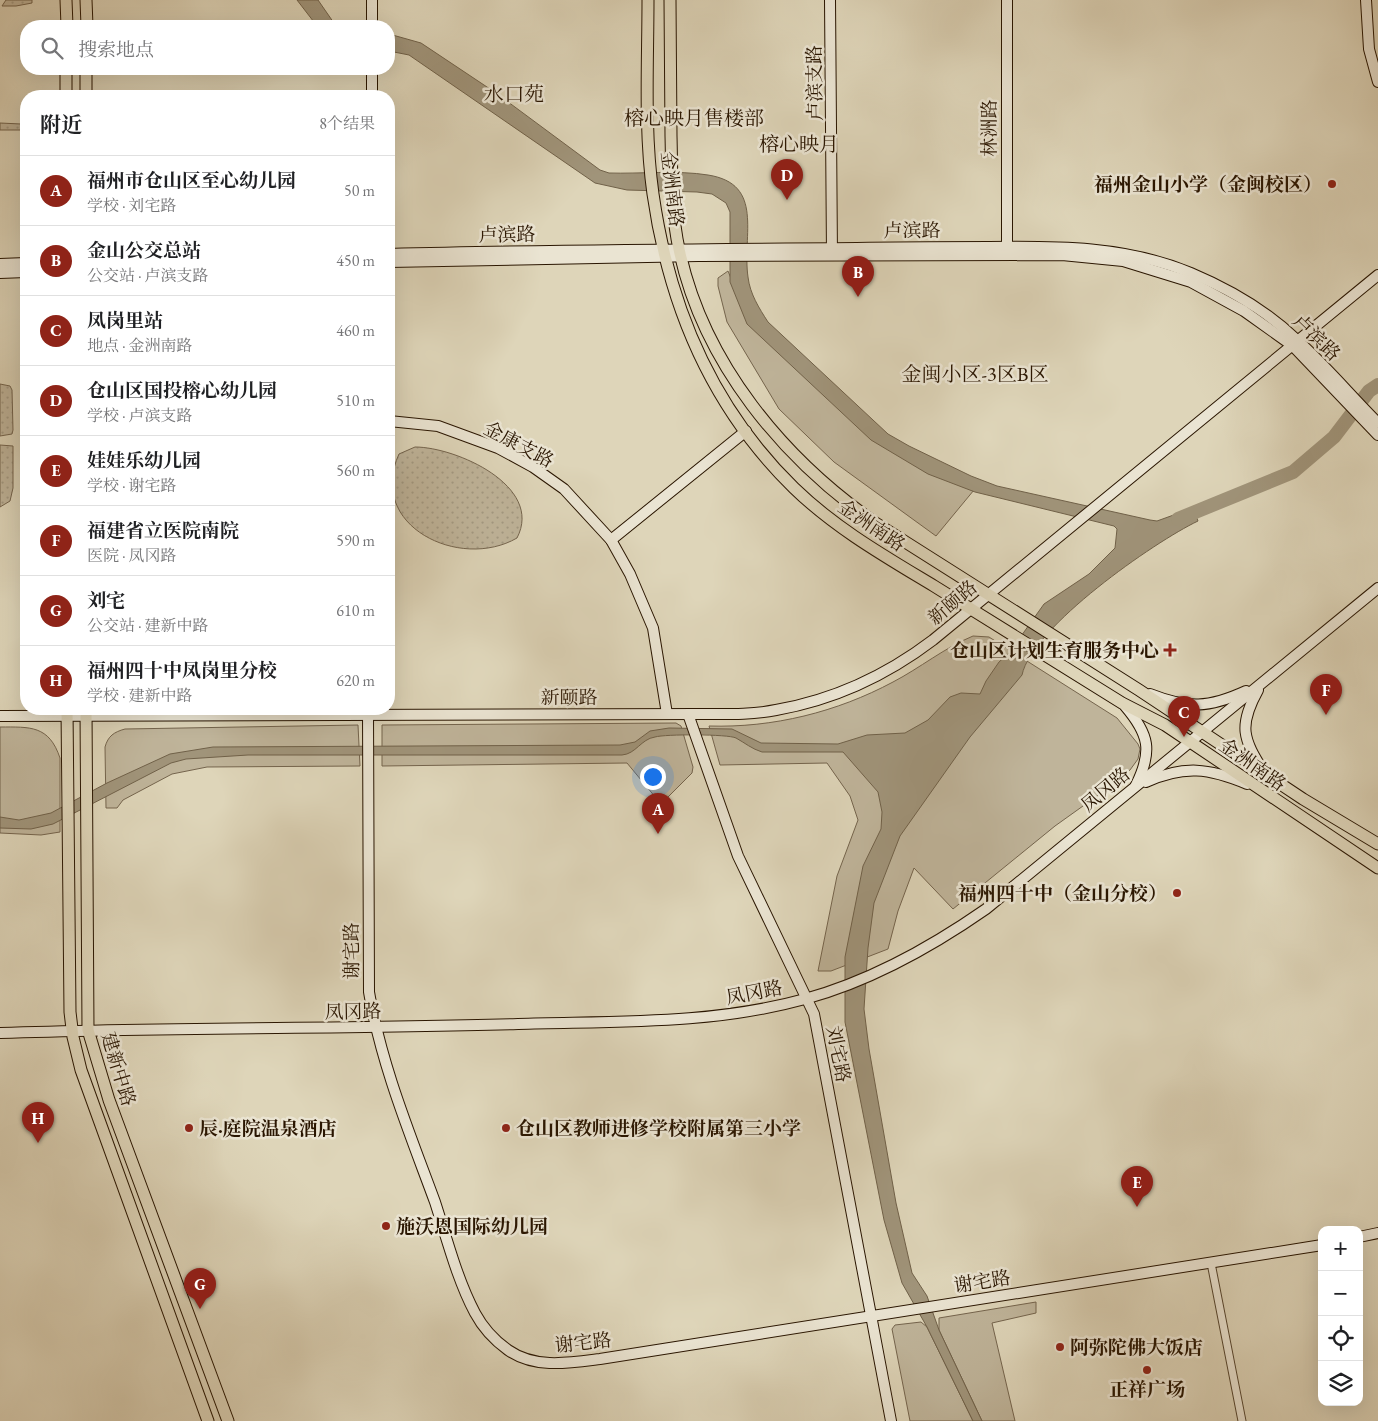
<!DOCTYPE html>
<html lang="zh">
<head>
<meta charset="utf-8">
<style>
  :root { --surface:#fff; --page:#f2f2f2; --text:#202124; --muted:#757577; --line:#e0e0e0; --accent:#8f2418 }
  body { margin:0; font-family:"EB Garamond","Noto Serif SC",serif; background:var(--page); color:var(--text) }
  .controls { position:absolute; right:15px; bottom:15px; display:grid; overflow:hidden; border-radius:10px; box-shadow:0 5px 20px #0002 }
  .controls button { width:45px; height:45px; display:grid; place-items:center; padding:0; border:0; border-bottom:1px solid var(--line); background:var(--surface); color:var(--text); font:25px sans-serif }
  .you { position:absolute; left:652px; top:776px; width:18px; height:18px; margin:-12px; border:4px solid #fff; border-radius:50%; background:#1a73e8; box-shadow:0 0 0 8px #1a73e833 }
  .badge { display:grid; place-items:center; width:32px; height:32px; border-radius:50%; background:var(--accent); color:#fff; font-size:16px; font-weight:700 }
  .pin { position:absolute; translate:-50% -41px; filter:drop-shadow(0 1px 2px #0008) }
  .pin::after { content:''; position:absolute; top:26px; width:18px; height:15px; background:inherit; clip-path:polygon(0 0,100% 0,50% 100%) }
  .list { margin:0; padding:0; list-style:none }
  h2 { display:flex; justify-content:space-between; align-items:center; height:65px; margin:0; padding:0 20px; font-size:21px }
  h2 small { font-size:16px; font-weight:400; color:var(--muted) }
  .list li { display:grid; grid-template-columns:32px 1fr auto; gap:15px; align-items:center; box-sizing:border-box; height:70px; padding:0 20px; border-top:1px solid var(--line) }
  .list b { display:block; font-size:19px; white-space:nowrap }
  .list p { margin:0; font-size:16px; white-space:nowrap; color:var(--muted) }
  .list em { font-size:16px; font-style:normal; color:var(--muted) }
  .icon { flex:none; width:28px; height:28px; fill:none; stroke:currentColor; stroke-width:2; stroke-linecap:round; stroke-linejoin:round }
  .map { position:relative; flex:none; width:1378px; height:1421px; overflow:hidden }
  .search { position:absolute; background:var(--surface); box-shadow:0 5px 20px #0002; left:20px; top:20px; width:375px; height:55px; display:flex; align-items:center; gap:12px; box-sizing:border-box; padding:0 18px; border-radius:20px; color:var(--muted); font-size:19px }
  .panel { position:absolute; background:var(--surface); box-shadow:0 5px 20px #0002; left:20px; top:90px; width:375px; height:625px; border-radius:20px }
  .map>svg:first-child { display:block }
</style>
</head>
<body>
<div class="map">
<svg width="1378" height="1421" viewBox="0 0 1378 1421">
  <defs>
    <pattern id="grass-dots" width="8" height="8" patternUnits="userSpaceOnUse" patternTransform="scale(1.25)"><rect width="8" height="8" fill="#bfb49a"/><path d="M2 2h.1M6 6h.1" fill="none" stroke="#a49a83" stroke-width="1.8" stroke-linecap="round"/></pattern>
  </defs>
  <rect width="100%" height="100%" fill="#ded5b9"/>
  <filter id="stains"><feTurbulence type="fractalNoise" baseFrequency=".004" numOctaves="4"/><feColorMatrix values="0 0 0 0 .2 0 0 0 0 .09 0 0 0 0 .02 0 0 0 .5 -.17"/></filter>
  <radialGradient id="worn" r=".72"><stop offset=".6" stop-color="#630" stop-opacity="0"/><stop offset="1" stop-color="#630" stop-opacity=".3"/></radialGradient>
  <g fill="url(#grass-dots)" stroke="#74644d">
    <polygon points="6,0 32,0 32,3 16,6 2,6"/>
    <polygon points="0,123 21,124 21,130 0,130"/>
    <polygon points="0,384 10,386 12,390 13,430 12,434 0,436"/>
    <polygon points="0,445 13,446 13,488 10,501 0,507"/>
    <path d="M415 447C456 447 544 486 517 538 460 571 366 526 399 454Z"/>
  </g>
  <g fill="#bfb49a" stroke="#74644d">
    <polygon points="728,271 749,323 832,399 974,490 936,536 834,462 779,409 727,322 718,286 718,278"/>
    <path d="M973 636 989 637 1117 718 1138 744 1140 749 1138 759 1130 770 1111 786 1055 826 953 909 914 868 898 911 888 949 831 971H818L837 876 858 820 850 796 827 763 720 765 709 726C773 728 837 712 893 682 920 668 944 648 973 636Z"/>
    <polygon points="676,723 681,726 693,767 692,773 661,804 627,763 382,766 382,725"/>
    <path d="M358 725 360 766 207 767 172 774 123 800 117 808H106L105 747C108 736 114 732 125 729Z"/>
    <path d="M0 727C30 727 49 725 60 758V832L41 835 0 833Z"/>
    <polygon points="1036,1302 1036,1313 992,1323 1015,1421 982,1421 939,1330 939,1318"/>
    <polygon points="921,1322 927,1327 973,1421 910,1421 892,1329 895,1325"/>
  </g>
  <g fill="#a0947a" stroke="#706149">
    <polygon points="297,0 318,0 336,26 317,26"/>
    <path d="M389 34 421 43 496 93 600 170 609 173C639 174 678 170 708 175 765 184 742 235 748 277 750 294 759 308 768 322L888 434 909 446 971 476 997 486 1150 520 1157 521 1193 508 1198 521C1154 542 1032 627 1022 675L970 737 900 836 874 903 868 948 864 1009 869 1049 896 1203 912 1273 927 1296 939 1330 982 1421H973L927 1327 902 1283 884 1220 845 1022V957L863 866 881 829 882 812 878 792 843 752H762C752 749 745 743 736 738 728 734 665 734 655 737 641 739 636 754 622 755H248L186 759 171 763 53 824 31 829 0 828V817L19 820 51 813 107 783 170 754 213 747 620 745 635 742 650 731 669 728 732 729 761 743 838 744 867 735 905 733 928 720 950 697 961 693 980 694 986 681 999 662 1009 653 1044 604 1089 574 1115 548 1117 529 1114 526 975 492 928 474 871 440 747 324 730 282V212L726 203 712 194 697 192 627 190 595 183 409 55 389 51Z"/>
  </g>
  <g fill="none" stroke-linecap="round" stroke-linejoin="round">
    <polyline stroke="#a0947a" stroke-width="14" points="1178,519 1293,472 1334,437 1369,391 1378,385"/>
    <g stroke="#56452e" stroke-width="9">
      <polyline id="street" points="1211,1263 1242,1421"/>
    </g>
    <g stroke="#291500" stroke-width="12">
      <g id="secondary">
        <polyline points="830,0 832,255"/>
        <polyline points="1007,0 1007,251"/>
        <polyline points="1366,0 1369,49 1378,82"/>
        <polyline points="372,26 372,0"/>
        <polyline points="372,69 372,96"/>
        <path d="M389 254C545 250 701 249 857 248 901 247 945 247 989 247 1058 246 1126 246 1191 273 1229 289 1267 311 1297 340 1326 366 1351 396 1378 423"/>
        <polyline points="389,262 698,256 1062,255 1123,261 1191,282 1244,311 1293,346 1378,435"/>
        <polyline points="0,264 26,263"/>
        <polyline points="0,273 26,272"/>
        <polyline points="389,421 438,426 498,448 533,467 564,489 611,540 630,574 653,628 667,714"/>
        <polyline points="611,540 746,431"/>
        <path d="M1258 690C1238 726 1243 739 1264 772"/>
        <path d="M1150 694C1188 709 1209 708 1246 691"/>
        <path d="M1125 706C1149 734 1153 751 1136 785"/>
        <path d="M368 710 369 992C381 1064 410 1134 435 1202 447 1239 457 1279 475 1313 483 1328 494 1340 508 1350 535 1369 569 1363 600 1359L1322 1245"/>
        <polyline points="688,714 738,856 814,1014 891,1421"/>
        <path d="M0 716 699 714C725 714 751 715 776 710 833 700 887 675 933 640L1378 275"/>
        <path d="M1146 782C1184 765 1209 768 1247 784"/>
        <path d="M0 1033C172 1027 345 1029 518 1024 614 1021 711 1025 805 999 871 981 930 948 986 909L1378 588"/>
        <polyline points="1359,1237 1378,1233"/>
      </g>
    </g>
    <g stroke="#291500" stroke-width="13">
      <g id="primary">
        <polyline points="66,0 67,26"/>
        <polyline points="86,0 87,26"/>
        <path d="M648 0C648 64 644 130 653 194 669 306 712 408 794 488 835 528 886 557 934 586 997 625 1060 664 1122 703L1165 725 1378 868"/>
        <path d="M670 0C670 45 671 91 671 136 672 173 671 213 679 249 703 363 783 459 877 524L1139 690 1303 799 1378 844"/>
        <polyline points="66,96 66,69"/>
        <polyline points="86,96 86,69"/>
        <polyline points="67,709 70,1012 73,1037 81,1070 208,1421"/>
        <polyline points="86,709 88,1030 109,1100 228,1421"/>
      </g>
    </g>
    <use href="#street" stroke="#eae4d2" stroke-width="7"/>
    <use href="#secondary" stroke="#eae4d2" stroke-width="10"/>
    <use href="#primary" stroke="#ded5b9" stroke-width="11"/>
  </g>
  <g fill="#8f2418" stroke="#eae4d2" stroke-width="2">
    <circle cx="1332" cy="184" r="5"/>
    <path d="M1167.5 642.5h5v5h5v5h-5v5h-5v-5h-5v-5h5z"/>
    <circle cx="1177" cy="893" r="5"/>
    <circle cx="189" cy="1128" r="5"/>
    <circle cx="506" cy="1128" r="5"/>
    <circle cx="386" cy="1226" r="5"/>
    <circle cx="1060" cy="1347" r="5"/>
    <circle cx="1147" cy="1370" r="5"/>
  </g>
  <g text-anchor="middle" stroke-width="5" stroke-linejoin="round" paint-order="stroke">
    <g font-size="19" fill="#291500" stroke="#eae4d2">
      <text transform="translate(814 83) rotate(-91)" y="7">卢滨支路</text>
      <text transform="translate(989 128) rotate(-90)" y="7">林洲路</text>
      <text transform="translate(673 189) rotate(83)" y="7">金洲南路</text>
      <text x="912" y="237">卢滨路</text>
      <text transform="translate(507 234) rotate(-1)" y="7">卢滨路</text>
      <text transform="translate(1317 337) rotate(44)" y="7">卢滨路</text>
      <text transform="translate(519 444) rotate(28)" y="7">金康支路</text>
      <text transform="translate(872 525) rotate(34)" y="7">金洲南路</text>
      <text transform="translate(952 602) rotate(-40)" y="7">新颐路</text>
      <text x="569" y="704">新颐路</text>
      <text transform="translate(1253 764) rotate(35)" y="7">金洲南路</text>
      <text transform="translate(1105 789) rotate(-40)" y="7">凤冈路</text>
      <text transform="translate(351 951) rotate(-90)" y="7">谢宅路</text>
      <text transform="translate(754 992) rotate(-11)" y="7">凤冈路</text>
      <text transform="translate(353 1011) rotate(-1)" y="7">凤冈路</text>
      <text transform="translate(839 1054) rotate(79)" y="7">刘宅路</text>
      <text transform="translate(119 1069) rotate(73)" y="7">建新中路</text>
      <text transform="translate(982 1281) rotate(-9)" y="7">谢宅路</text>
      <text transform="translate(583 1342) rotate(-6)" y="7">谢宅路</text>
    </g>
    <g font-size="19" font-weight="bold" fill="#291500" stroke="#eae4d2" text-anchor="start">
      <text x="1322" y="191" text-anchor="end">福州金山小学（金闽校区）</text>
      <text x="1159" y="657" text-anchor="end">仓山区计划生育服务中心</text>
      <text x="1167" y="900" text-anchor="end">福州四十中（金山分校）</text>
      <text x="199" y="1135">辰·庭院温泉酒店</text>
      <text x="516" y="1135">仓山区教师进修学校附属第三小学</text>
      <text x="396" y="1233">施沃恩国际幼儿园</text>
      <text x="1070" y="1354">阿弥陀佛大饭店</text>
      <text x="1147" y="1396" text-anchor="middle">正祥广场</text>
    </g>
    <g font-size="20" fill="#291500" stroke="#eae4d2">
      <text x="514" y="101">水口苑</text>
      <text x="694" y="125">榕心映月售楼部</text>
      <text x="799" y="151">榕心映月</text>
      <text x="975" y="381">金闽小区-3区B区</text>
    </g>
  </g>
  <rect width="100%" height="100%" filter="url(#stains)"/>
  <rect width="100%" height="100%" fill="url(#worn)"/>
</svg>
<div class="controls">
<button>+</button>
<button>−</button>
<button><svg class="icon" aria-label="locate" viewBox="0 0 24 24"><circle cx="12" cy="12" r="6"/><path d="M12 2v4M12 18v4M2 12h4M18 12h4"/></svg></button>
<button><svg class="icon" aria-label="layers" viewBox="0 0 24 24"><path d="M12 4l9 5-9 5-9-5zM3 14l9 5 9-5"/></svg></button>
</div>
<div class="you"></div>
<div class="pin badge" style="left:658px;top:834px">A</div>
<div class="pin badge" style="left:858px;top:297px">B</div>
<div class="pin badge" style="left:1184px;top:737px">C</div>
<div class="pin badge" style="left:787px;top:200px">D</div>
<div class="pin badge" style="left:1137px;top:1207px">E</div>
<div class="pin badge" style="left:1326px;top:715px">F</div>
<div class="pin badge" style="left:200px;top:1309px">G</div>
<div class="pin badge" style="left:38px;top:1143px">H</div>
<div class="search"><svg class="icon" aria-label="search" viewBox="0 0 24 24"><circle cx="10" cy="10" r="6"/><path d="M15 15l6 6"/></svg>搜索地点</div>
<section class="panel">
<h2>附近<small>8个结果</small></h2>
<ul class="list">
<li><span class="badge">A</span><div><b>福州市仓山区至心幼儿园</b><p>学校 · 刘宅路</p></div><em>50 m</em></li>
<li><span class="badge">B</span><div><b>金山公交总站</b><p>公交站 · 卢滨支路</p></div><em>450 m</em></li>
<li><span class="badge">C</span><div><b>凤岗里站</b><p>地点 · 金洲南路</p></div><em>460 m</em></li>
<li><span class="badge">D</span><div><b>仓山区国投榕心幼儿园</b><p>学校 · 卢滨支路</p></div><em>510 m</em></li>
<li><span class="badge">E</span><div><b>娃娃乐幼儿园</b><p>学校 · 谢宅路</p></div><em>560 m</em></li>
<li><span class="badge">F</span><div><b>福建省立医院南院</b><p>医院 · 凤冈路</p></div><em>590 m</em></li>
<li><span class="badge">G</span><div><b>刘宅</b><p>公交站 · 建新中路</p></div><em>610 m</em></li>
<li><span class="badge">H</span><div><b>福州四十中凤岗里分校</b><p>学校 · 建新中路</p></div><em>620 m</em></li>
</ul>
</section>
</div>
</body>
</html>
